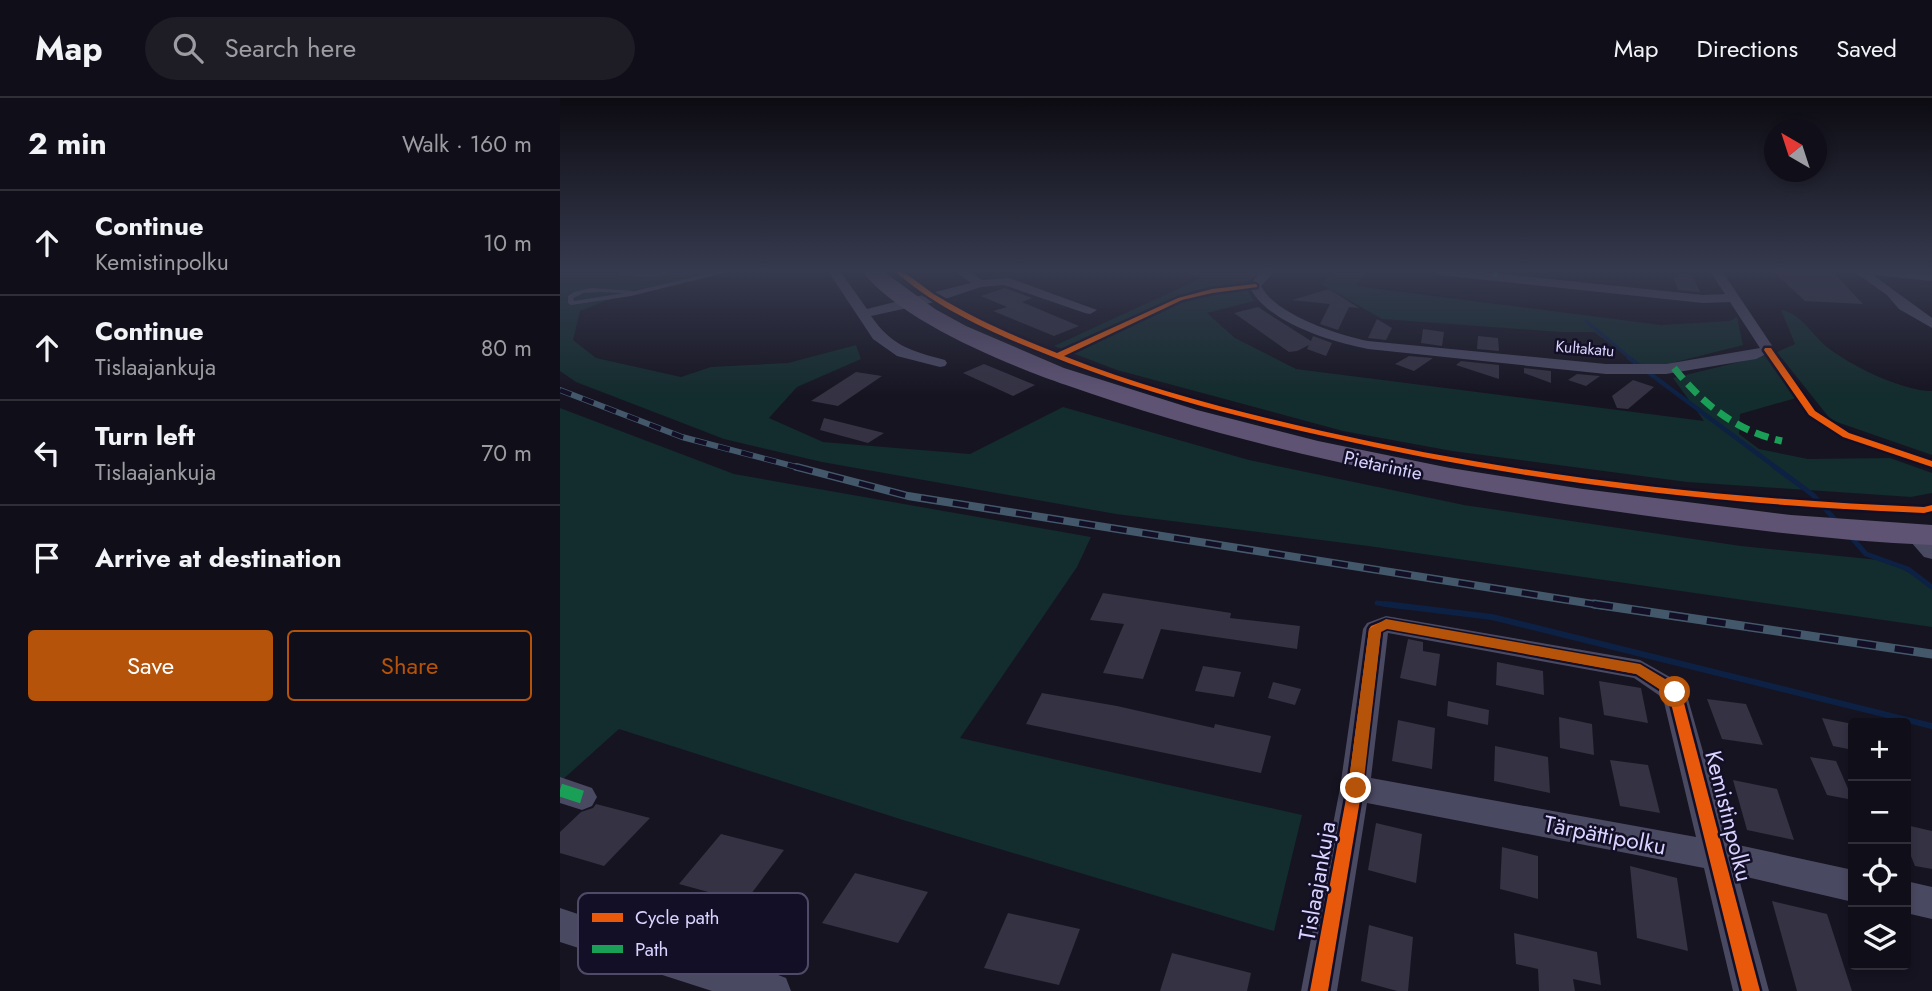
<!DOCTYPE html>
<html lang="en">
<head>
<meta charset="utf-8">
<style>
  :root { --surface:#100f19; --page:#1e1d26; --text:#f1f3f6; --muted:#9c9ca2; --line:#302f38; --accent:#b45309 }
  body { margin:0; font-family:Jost,sans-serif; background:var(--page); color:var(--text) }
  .controls { position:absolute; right:21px; bottom:21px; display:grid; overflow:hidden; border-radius:7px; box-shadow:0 4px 10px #0003 }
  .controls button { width:63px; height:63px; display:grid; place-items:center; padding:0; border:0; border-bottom:2px solid var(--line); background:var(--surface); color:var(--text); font:35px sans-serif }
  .compass { position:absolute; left:1204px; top:21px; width:63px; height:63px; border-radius:50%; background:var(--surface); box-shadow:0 4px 10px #0003; rotate:321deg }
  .stop { position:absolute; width:21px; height:21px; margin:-16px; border:5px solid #b45309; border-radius:50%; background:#fff }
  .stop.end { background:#b45309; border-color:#fff; box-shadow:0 2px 7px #0008 }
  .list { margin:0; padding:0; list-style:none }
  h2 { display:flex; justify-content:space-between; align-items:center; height:91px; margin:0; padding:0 28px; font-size:30px }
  h2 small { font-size:23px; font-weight:400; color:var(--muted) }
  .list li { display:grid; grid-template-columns:46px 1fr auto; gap:21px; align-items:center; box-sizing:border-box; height:105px; padding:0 28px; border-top:2px solid var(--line) }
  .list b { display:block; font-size:26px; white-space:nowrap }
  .list p { margin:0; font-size:23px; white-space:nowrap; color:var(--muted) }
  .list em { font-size:23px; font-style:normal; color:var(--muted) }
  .actions { display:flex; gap:14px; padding:21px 28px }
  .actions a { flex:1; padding:16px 0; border:2px solid var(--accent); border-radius:7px; text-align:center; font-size:24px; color:var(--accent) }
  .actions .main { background:var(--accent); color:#fff }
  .icon { flex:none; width:38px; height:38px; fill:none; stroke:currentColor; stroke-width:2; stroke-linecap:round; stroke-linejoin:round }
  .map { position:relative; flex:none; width:1372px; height:893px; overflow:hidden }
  header { display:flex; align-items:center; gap:42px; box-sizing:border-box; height:98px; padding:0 35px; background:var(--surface); border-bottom:2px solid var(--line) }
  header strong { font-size:33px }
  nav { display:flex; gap:38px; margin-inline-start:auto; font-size:24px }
  .search { width:490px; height:63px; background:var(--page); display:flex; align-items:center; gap:18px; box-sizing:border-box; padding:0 24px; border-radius:38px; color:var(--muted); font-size:26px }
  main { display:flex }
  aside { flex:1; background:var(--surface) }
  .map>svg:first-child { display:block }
</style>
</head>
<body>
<header>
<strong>Map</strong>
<div class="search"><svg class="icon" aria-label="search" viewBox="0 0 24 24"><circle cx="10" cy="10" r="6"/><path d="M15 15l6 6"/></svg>Search here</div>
<nav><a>Map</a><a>Directions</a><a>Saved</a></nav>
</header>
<main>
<aside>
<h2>2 min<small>Walk · 160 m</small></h2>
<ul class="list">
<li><svg class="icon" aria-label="ahead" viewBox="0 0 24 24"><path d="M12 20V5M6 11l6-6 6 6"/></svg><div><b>Continue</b><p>Kemistinpolku</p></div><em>10 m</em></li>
<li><svg class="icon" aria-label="ahead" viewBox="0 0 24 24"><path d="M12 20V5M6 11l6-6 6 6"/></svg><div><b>Continue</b><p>Tislaajankuja</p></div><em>80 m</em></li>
<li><svg class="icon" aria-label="left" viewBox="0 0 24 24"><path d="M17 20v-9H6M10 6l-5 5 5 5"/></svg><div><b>Turn left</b><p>Tislaajankuja</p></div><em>70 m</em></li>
<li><svg class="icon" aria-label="arrive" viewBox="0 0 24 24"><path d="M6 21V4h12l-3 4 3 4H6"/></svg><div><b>Arrive at destination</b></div></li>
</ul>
<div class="actions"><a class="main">Save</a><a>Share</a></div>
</aside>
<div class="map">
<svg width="1372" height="893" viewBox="0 0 1372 893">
  <rect width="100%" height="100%" fill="#161421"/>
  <g fill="#132c2d">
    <polygon points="0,173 172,173 74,192 20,213 13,242 36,260 121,279 151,269 228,265 296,247 301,261 237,289 209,320 263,344 410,356 503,309 689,362 904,407 1181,448 1329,463 1372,488 1372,529 808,448 556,416 262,364 164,341 16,284 0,273"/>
    <polygon points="621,173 703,173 684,186 694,203 647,215 675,240 736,271 1144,323 1113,280 1208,257 1236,300 1180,316 1179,336 1199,351 1248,361 1330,360 1372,375 1372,395 1351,399 1127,384 892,353 783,333 557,272 494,248 642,180"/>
    <polygon points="776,173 807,173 795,188 1101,227 1170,223 1177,219 1183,247 1104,267 1079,267 1034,234 1001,234 822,221 761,186"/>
    <path d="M1221 212C1241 215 1252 237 1267 249 1291 268 1342 293 1372 293V357L1271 322 1217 254 1235 246Z"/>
    <polygon points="0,310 174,376 531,439 517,469 400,640 742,717 714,833 343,722 59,631 0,684"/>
  </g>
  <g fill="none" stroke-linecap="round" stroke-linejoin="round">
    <polyline stroke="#0d2144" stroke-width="3.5" points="1026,223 1071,261"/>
    <polyline stroke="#0d2144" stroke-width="4.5" points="1069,260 1218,371"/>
    <g stroke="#0d2144" stroke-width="5">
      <polyline points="1215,369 1253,397 1277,424"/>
      <polyline points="1291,439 1306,456 1348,471 1372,489"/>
      <polyline points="817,505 840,508"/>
    </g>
    <polyline stroke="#0d2144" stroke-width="6" points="825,506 932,519 1372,628"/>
  </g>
  <g fill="#343243">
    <polygon points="1213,173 1274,175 1303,206 1245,203"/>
    <polygon points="1116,176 1132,177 1140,194 1118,192 1113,179 1117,179"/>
    <polygon points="445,190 472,200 462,204 519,228 494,238 433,213 447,209 421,198"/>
    <polygon points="769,191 799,210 789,209 778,232 760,226 770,206 732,202"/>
    <polygon points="698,209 751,243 753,238 772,245 766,258 747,251 749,247 737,253 729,254 674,215"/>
    <polygon points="817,221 832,230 826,242 808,240"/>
    <polygon points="863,231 884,234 882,248 861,245"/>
    <polygon points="918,238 938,240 939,253 917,251"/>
    <polygon points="849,258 873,260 854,273 835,266"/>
    <polygon points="901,263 939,267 939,281 896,267"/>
    <polygon points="424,266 475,287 453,298 403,275"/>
    <polygon points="964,270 991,273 991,285 964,275"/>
    <polygon points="296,274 322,278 278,308 251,303"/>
    <polygon points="1017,276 1040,278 1026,288 1008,282"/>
    <polygon points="1073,282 1094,289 1068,311 1057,310 1052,298"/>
    <polygon points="264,320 324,335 308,345 260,332"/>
    <polygon points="543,495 671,515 670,520 740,528 737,551 601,531 583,581 543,575 564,526 530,522"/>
    <polygon points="848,541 863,544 863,553 880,556 876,588 840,580"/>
    <polygon points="937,564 983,573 984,597 936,587"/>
    <polygon points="643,568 681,574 674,599 635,593"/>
    <polygon points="1039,583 1081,590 1088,625 1044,617"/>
    <polygon points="713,584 741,591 735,607 708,600"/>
    <polygon points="482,595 557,608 654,630 655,626 711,638 701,675 466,626"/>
    <polygon points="1147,601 1186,606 1203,647 1162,641"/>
    <polygon points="888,603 929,612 928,627 887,618"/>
    <polygon points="999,619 1032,626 1034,657 1000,650"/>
    <polygon points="1262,620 1293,626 1293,652 1273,648"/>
    <polygon points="838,622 875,630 872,671 832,663"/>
    <polygon points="935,648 988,659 990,695 934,683"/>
    <polygon points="1250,659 1276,663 1293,702 1267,697"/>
    <polygon points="1050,662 1088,667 1100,715 1060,708"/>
    <polygon points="1173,682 1217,691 1234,742 1187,732"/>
    <polygon points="36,706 90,720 44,768 0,755 0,734 21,714 33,710"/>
    <polygon points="816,725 862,736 856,785 808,772"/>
    <polygon points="1346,727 1372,733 1372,771 1355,768 1346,746"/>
    <polygon points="161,736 224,752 185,804 119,786"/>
    <polygon points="942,749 978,758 978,801 940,791"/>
    <polygon points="1070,768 1117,780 1128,853 1077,840"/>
    <polygon points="295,775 368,794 338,845 262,825"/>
    <polygon points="1212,803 1267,816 1292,893 1237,893"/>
    <polygon points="448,815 520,831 499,887 424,870"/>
    <polygon points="809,827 853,839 848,893 837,893 801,883"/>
    <polygon points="954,835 1037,854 1041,887 1013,881 1015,893 979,893 978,871 956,866"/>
    <polygon points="612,855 691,875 687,893 600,893"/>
  </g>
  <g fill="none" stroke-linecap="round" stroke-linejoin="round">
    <path fill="#4a4962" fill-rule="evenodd" d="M160 173H172L71 198 11 207 8 205V198L14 194 31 190 74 193ZM39 194 64 195 14 203 13 200 24 195Z"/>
    <g fill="#4a4962" fill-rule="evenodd">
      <path d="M60 173H113C101 181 72 181 60 173Z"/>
      <path d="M268 173H280L307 211 411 185 395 173H409L422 182 449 180 537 212 530 216 525 215 444 187 421 189 379 203 311 218C332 248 351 253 385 262L387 265 385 268 380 269 337 258 313 241Z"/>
      <path d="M701 173H715L701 188C716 217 778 237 808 243L1046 266H1106L1200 250 1170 204 1143 205 879 177 873 173H915L1143 197 1165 196 1150 173H1162L1215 252 1196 261 1106 276H1046L808 251C770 243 707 225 689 188Z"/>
      <polygon points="1293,173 1372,175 1372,183 1313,177 1372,220 1372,230 1339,211 1327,197"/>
      <polygon points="1354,430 1361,431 1372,442 1372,461 1364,459 1344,436 1347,431"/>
      <path d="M826 518 1080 562 1124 587 1169 745 1293 772V804L1178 777 1209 893H1173L1144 770 807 705 777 893H741L780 690 803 531 807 525ZM828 535 1074 580 1103 600 1136 739 811 680Z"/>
      <polygon points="0,679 32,690 37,699 32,708 22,712 0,705"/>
      <polygon points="1346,783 1372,789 1372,821 1346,815"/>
      <polygon points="0,810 92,841 213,875 226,880 231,893 152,893 0,844"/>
    </g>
    <path fill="#5e5373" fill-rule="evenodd" d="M302 173H323L375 211 406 228 504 270 637 312 758 343 890 370 1023 391 1231 417 1372 427V447C1274 443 1178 430 1081 417 886 390 692 353 506 287 448 267 340 223 302 173Z"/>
    <g stroke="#43596b" stroke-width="6">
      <polyline id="rail-far2" points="0,292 122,339 244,371"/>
    </g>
    <g stroke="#43596b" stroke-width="8">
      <polyline id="rail-far1" points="237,369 348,398 1046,508"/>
    </g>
    <g stroke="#43596b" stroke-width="9">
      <polyline id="rail" points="1034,506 1372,556"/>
    </g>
    <use href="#rail-far2" stroke="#130f26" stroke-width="4.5" stroke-dasharray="12" stroke-linecap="butt"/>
    <use href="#rail-far1" stroke="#130f26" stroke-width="5" stroke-dasharray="16" stroke-linecap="butt"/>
    <use href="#rail" stroke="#130f26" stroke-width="6" stroke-dasharray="19" stroke-linecap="butt"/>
    <polyline stroke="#1a9f57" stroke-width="5" stroke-dasharray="11 5" stroke-linecap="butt" points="935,173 935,179"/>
    <path stroke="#1a9f57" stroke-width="7" stroke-dasharray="14 7" stroke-linecap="butt" d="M1114 270C1143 306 1176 333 1222 343"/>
    <polyline stroke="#1a9f57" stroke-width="13" stroke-dasharray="27 13" stroke-linecap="butt" points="0,692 22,699"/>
    <g stroke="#130f26" stroke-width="5">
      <g id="cycleway">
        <path d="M335 173C347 173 366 192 377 198 415 221 456 239 497 255L618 200 652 191 695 186 697 187V189L652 195 622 202 504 258C587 291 675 313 762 333 962 378 1159 401 1364 409L1372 407V413L1364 415C1163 407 964 384 768 339 686 321 604 300 525 271 464 248 384 218 335 173Z"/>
        <polygon points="1205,250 1211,250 1255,313 1289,335 1372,363 1372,369 1283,339 1249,317 1204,252"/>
        <polygon points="826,522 1080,567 1120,590 1200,893 1182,893 1109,597 1077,576 827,530 821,533 802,690 768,893 750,893 788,690 809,531 811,528"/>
      </g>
    </g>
    <use href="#cycleway" fill="#e8590c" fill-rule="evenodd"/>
  </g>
  <linearGradient id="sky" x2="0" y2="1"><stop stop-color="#0c0b12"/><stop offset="0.58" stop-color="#363a4e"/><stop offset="1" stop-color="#363a4e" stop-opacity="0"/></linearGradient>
  <rect width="1372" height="298" fill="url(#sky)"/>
  <polygon fill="#b45309" points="826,521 1080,566 1120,590 1122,594 1115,599 1110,598 1076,576 827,531 821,534 803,690 801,695 790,695 788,690 809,531"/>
  <g text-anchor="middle" stroke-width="5" stroke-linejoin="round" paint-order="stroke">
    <g font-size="16" fill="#d9d4ff" stroke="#130f26">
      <text transform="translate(1025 250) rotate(5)" y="6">Kultakatu</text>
    </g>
    <g font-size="19" fill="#d9d4ff" stroke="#130f26">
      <text transform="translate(823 367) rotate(12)" y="7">Pietarintie</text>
    </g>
    <g font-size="23" fill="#d9d4ff" stroke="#130f26">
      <text transform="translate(1169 718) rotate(76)" y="8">Kemistinpolku</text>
      <text transform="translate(1045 737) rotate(11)" y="8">Tärpättipolku</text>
      <text transform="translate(757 783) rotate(-80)" y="8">Tislaajankuja</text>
    </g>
  </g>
  <rect x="18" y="795" width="230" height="81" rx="10" fill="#130f26" stroke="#4e4a67" stroke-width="2"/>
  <rect x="32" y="815" width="31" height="9" fill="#e8590c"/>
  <rect x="32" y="847" width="31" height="8" fill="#1a9f57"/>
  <g font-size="19" fill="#d9d4ff">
    <text x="75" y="826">Cycle path</text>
    <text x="75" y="858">Path</text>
  </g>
</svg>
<div class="controls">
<button>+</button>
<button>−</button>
<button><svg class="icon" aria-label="locate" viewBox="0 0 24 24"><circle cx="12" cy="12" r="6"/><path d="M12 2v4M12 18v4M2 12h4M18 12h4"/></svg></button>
<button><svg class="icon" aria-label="layers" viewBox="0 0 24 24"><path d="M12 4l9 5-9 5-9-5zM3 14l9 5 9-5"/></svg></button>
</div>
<svg class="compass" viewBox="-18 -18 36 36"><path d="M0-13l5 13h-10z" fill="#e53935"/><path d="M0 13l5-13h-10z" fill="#9c9ca2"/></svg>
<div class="stop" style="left:1115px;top:594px"></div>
<div class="stop end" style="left:796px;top:690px"></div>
</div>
</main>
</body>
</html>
